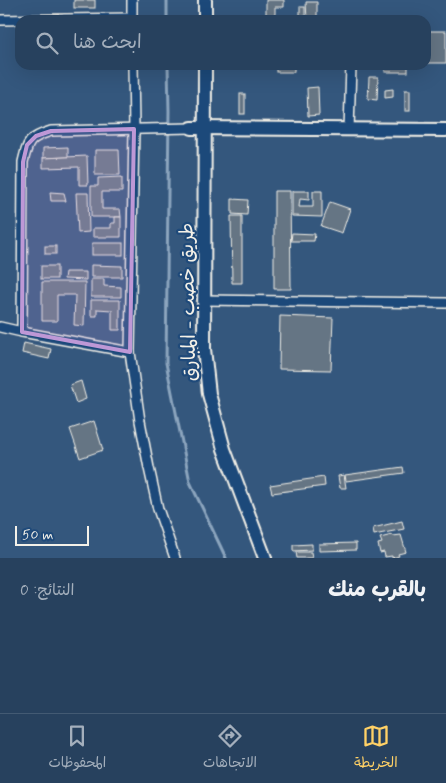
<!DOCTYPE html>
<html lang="ar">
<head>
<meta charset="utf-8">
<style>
  :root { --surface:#27415e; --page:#2f4864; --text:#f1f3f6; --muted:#a4afbc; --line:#435a73; --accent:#ffd166 }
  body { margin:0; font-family:Mynerve,"Playpen Sans Arabic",sans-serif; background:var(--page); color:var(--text); direction:rtl }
  .scale { position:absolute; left:15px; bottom:12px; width:74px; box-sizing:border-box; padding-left:5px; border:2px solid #f4f1e8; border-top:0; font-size:14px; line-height:18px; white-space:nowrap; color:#f4f1e8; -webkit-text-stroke:4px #1f4a7a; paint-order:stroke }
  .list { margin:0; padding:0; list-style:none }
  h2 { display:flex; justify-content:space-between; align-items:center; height:65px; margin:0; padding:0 20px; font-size:21px }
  h2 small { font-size:16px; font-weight:400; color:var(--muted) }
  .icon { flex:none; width:28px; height:28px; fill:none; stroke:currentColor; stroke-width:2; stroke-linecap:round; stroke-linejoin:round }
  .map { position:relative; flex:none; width:446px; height:558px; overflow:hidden; direction:ltr }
  .search { position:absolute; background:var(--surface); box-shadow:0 5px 20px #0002; left:15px; right:15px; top:15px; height:55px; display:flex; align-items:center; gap:12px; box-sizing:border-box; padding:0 18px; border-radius:15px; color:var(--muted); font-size:19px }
  .sheet { height:155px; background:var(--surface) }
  nav { display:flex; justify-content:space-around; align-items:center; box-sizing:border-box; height:70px; border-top:1px solid var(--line); background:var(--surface); font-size:14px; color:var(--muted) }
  nav a { display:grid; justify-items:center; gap:2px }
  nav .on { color:var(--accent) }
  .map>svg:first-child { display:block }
</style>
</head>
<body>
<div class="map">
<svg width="446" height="558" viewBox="0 0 446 558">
  <rect width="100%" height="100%" fill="#34577d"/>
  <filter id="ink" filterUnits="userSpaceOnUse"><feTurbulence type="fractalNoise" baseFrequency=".02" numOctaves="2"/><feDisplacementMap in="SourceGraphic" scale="10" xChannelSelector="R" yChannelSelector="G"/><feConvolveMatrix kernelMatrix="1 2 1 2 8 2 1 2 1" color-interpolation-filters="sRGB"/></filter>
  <g filter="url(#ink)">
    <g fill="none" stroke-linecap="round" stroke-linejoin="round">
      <g stroke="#8ca5be" stroke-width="3">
        <polyline points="167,0 167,20"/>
        <polyline points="168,65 169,111 166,363 190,482 226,558"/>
      </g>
    </g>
    <g fill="#657484" stroke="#f4f1e8">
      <rect x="74" y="0" width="21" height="8"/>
      <polygon points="266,0 284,0 284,7 275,7 275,15 266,15"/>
      <polygon points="306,2 317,2 317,20 307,20"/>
      <rect x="300" y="7" width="5" height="13"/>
      <rect x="426" y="31" width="20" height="32"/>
      <rect x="276" y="65" width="18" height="7"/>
      <rect x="385" y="65" width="23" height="7"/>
      <polygon points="369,77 378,77 377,100 368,99"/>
      <polygon points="318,87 319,115 308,116 307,88"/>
      <polygon points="393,89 393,97 385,98 385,90"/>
      <rect x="405" y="90" width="5" height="21"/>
      <rect x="240" y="94" width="5" height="20"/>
      <polygon points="68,147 68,157 43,158 43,148"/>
      <polygon points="95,150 119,150 120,175 95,175"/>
      <polygon points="87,156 88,185 79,185 79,167 43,168 43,158"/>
      <polygon points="122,177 122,192 102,192 102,209 120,209 121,217 91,217 91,186 98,186 98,178"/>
      <polygon points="274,191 290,191 291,289 274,289"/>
      <polygon points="292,191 309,191 309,200 300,199 299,207 313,207 313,191 322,191 322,217 292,216"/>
      <polygon points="50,192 64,193 66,201 51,201"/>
      <polygon points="76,193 88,193 89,232 78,233"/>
      <polygon points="232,199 248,200 247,215 232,214"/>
      <polygon points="330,202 350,209 342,233 321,226"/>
      <polygon points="231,216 242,216 242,283 232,283"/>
      <polygon points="115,217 121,217 121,237 93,237 93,228 111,228 111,223 115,223"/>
      <polygon points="292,233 315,234 314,241 291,241"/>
      <rect x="92" y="243" width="31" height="12"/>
      <rect x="45" y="246" width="11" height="8"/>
      <polygon points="91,265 122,266 122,277 91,277"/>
      <rect x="41" y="266" width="16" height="13"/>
      <polygon points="65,272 86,272 86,280 64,279"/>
      <polygon points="91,279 104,279 104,286 121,287 121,297 91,297"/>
      <polygon points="42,282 85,282 84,326 74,325 75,295 57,295 57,321 42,321"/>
      <polygon points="91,300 120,300 120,330 112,330 112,310 97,309 97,316 91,316"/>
      <polygon points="280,316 333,318 331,370 279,369"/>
      <polygon points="24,343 51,349 49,359 22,353"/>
      <polygon points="81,381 86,399 76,403 70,385"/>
      <polygon points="94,421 103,450 80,458 70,429"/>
      <polygon points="403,467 404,473 346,481 345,475"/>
      <polygon points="344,475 346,488 340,488 338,476"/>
      <polygon points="324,477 325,486 272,493 270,485"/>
      <polygon points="402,521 404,529 374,535 373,528"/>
      <polygon points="392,535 393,536 401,535 406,552 398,554 399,556 392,558 392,556 385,557 384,552 380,553 378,544 382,543 380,538"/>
      <polygon points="356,543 356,550 319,551 319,544"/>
      <polygon points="312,544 312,550 293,551 293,545"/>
      <polygon points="296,552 311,552 312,558 297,558"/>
    </g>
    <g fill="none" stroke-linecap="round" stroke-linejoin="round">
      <g stroke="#f4f1e8" stroke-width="12">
        <g id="street">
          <polyline points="132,0 132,20"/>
          <polyline points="0,20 132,18"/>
          <polyline points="133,65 134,129 130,352 140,421 149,468 158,509 175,558"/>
          <polyline points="349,130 351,65"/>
          <polyline points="203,300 446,303"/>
          <polyline points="0,327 22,332 130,352"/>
          <path d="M22 332 23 162C28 141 29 138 51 131L192 128"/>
        </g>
      </g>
      <g stroke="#f4f1e8" stroke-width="16">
        <g id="secondary">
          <polyline points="205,20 205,0"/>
          <polyline points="205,65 204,349 209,394 224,449 265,558"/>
          <polyline points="192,128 446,130"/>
        </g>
      </g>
      <use href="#street" stroke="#1f4a7a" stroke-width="9"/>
      <use href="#secondary" stroke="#1f4a7a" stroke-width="12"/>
    </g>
  </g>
  <path fill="#be98d6" fill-opacity="0.2" stroke="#be98d6" stroke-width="4" stroke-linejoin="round" d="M134 129 130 352 22 332 23 162 27 145 36 136 51 131Z"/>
  <g text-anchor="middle" stroke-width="4.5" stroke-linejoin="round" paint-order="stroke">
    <g font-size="19" fill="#f4f1e8" stroke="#1f4a7a">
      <text transform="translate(187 302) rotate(-91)" y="7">طريق خصب - المبارق</text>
    </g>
  </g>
</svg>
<div class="scale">50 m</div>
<div class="search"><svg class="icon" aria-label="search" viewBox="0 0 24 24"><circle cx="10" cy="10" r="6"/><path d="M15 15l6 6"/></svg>ابحث هنا</div>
</div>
<section class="sheet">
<h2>بالقرب منك<small>النتائج: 0</small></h2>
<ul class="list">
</ul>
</section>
<nav>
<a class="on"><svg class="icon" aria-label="map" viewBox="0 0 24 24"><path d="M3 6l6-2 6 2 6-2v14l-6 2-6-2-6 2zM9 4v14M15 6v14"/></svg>الخريطة</a>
<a><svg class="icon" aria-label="directions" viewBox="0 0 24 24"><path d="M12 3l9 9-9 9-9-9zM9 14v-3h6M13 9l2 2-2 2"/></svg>الاتجاهات</a>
<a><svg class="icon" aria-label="saved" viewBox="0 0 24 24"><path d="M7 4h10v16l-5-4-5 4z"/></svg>المحفوظات</a>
</nav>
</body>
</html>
